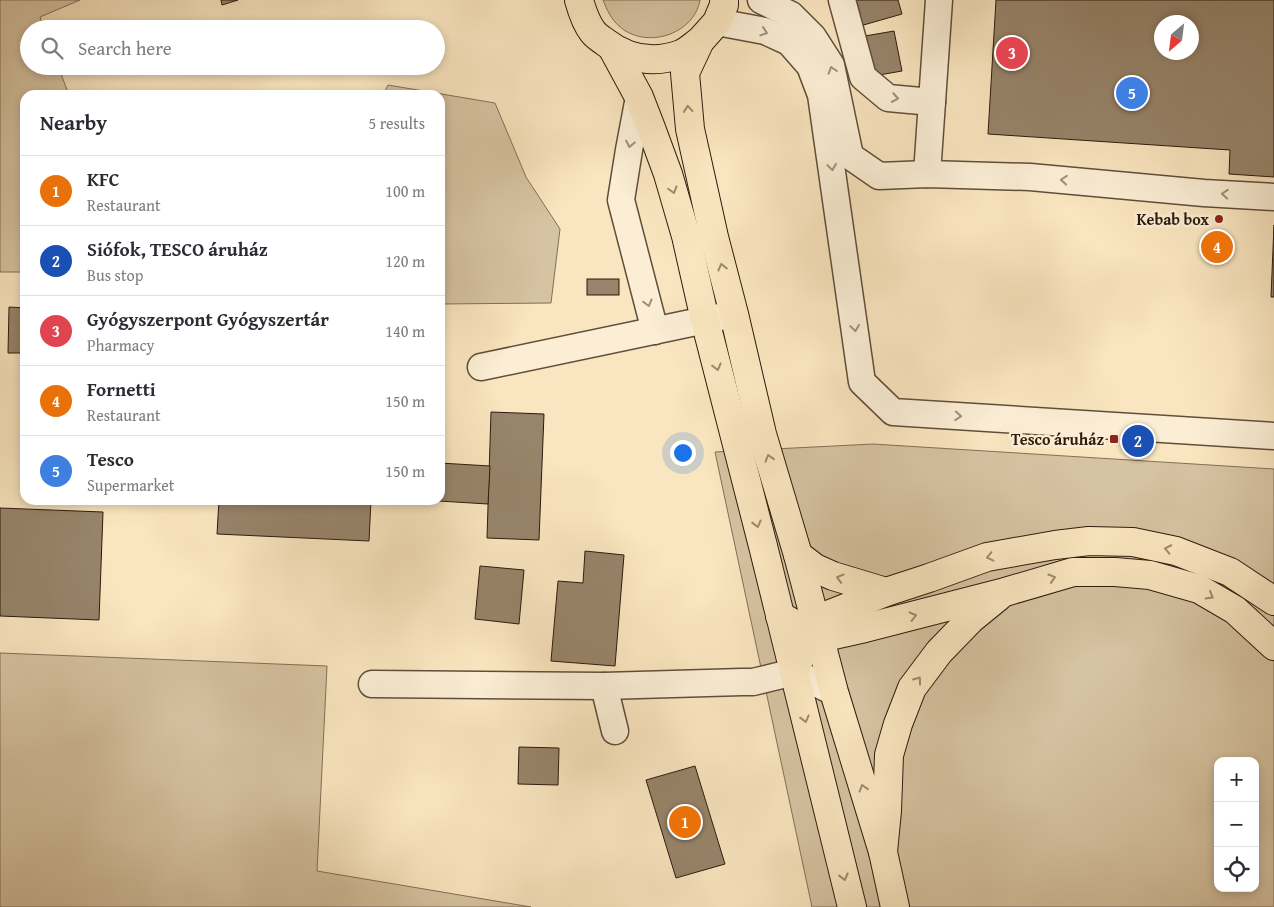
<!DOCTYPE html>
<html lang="en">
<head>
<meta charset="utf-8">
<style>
  :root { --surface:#fff; --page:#f7f7f7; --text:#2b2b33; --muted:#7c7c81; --line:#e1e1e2; --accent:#d93025 }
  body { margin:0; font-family:"Gentium Book Plus",serif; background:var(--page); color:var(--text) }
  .controls { position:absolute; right:15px; bottom:15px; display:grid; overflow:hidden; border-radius:10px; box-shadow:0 2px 8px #0003 }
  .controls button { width:45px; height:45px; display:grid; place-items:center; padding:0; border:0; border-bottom:1px solid var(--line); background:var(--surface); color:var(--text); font:25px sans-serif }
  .compass { position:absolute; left:1154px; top:15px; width:45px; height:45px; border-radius:50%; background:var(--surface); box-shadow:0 2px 8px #0003; rotate:208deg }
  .you { position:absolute; left:682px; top:452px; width:18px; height:18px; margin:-12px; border:4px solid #fff; border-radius:50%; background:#1a73e8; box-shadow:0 0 0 8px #1a73e833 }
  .badge { display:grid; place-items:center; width:32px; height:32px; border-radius:50%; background:var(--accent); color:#fff; font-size:16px; font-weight:700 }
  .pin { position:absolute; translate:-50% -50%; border:2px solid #fff; box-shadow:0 1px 5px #0006 }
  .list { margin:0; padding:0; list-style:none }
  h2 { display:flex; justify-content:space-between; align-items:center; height:65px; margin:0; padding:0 20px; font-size:21px }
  h2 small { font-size:16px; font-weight:400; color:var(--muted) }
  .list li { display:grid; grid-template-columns:32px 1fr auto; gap:15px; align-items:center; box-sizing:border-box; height:70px; padding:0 20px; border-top:1px solid var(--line) }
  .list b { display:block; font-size:19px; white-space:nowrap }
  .list p { margin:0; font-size:16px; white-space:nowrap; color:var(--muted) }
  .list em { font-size:16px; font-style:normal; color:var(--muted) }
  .icon { flex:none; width:28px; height:28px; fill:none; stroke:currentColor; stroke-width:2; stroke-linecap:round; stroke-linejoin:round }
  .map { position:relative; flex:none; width:1274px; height:907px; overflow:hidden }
  .search { position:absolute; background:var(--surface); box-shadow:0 2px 8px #0003; left:20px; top:20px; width:425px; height:55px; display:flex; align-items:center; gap:12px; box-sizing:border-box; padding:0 18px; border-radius:28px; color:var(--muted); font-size:19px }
  .panel { position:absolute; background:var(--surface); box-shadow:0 2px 8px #0003; left:20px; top:90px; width:425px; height:415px; border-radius:15px }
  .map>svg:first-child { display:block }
</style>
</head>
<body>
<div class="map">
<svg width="1274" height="907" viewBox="0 0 1274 907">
  <rect width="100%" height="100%" fill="#f9e5bf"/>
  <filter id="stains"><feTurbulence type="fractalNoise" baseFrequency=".004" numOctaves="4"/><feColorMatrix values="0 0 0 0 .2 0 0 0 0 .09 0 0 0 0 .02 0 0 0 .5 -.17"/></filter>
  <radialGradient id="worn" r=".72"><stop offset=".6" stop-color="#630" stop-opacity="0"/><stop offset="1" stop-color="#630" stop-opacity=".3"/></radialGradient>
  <g fill="#d6c3a1" stroke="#826f57" fill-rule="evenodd">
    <polygon points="0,0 80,0 40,17 44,29 29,29 29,66 58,66 69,95 25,95 25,272 0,272"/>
    <path d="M603 0H700C694 35 645 50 619 26 611 19 607 10 603 0Z"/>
    <polygon points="388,85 495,103 526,177 560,229 551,303 440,304 440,95 383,95"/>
    <path d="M873 444 1274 469V907H812L715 452ZM1218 761H1255V888H1218Z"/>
    <polygon points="0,653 327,666 317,871 531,907 0,907"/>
  </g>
  <g fill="#97846a" stroke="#2d1b0d" fill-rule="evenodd">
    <polygon points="221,0 238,0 222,5"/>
    <polygon points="852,0 898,0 902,14 860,26"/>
    <path d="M996 0H1274V177L1229 174 1230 150 988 134ZM1162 22H1192V52H1162Z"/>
    <polygon points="894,31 902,71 873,76 865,36"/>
    <polygon points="1274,225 1274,297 1271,297"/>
    <rect x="587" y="279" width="32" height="16"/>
    <polygon points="9,307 25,308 25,353 8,353"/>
    <polygon points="491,412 544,414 539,540 487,538"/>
    <polygon points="440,463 490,466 488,504 422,500 440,500"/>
    <polygon points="219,500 371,500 369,541 217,534"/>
    <polygon points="0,508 103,512 99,620 0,616"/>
    <polygon points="585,551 624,555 615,666 551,661 558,581 583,583"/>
    <polygon points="480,566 524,570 519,624 475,619"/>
    <polygon points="519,747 559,748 558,785 518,784"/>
    <polygon points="695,766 725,864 676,878 646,780"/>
  </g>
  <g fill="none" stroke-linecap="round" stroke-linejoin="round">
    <g stroke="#604e3a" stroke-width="29">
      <g id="minor">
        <polyline points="761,0 791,15 813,37 831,65 850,156 879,176 927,174 1030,177 1204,193 1274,197"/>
        <polyline points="842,0 863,77 888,98 932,102"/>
        <polyline points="717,22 765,31 789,42 810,66 821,95 862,382 893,412 1274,436"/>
        <polyline points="639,97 629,150 621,200 655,331"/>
        <polyline points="927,174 939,0"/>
        <polyline points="481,367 734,314"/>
        <polyline points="372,684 604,686 742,682 753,682 794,672 834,692"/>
        <polyline points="604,686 615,731"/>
      </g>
    </g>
    <g stroke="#2d1b0d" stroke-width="30">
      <g id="major">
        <path d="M579 0C582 11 586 23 593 32 596 36 601 39 605 42 627 59 654 64 681 54 688 51 694 45 700 41"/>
        <polyline points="724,0 724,5 717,22 700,41 685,73 690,129 714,237 734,314 762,434 798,555 834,692 883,852 895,907"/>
        <polyline points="613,49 639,97 651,128 668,174 686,236 705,320 763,546 852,907"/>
      </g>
    </g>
    <g stroke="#2d1b0d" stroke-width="30">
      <g id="highway">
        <polyline points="798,555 815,568 833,576 886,592"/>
        <polyline points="780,616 820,638 865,628 1005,592 1073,572 1115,572 1150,575 1199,589 1235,610 1274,646"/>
        <polyline points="794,672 815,620 886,592 929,578 987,557 1055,545 1089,541 1133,542 1176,551 1230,572 1274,601"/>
        <polyline points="883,852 887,811 889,755 898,724 912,688 939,652 971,619 998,597"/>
      </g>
    </g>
    <use href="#minor" stroke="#fbeed5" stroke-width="26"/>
    <use href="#major" stroke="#f9e5bf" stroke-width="28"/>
    <use href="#highway" stroke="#f9e5bf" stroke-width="28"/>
  </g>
  <defs><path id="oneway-chevron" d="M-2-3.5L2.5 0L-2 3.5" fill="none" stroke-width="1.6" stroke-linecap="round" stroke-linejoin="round" transform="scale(1.25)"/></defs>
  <g stroke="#9e8f7b">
    <use href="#oneway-chevron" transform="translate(764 32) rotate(18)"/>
    <use href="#oneway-chevron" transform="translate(832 70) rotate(-108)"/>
    <use href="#oneway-chevron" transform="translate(895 98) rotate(10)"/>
    <use href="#oneway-chevron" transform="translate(630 144) rotate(101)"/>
    <use href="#oneway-chevron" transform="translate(832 167) rotate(82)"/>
    <use href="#oneway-chevron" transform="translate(1064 180) rotate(-175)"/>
    <use href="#oneway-chevron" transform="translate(1225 194) rotate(-176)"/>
    <use href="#oneway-chevron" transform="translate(648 303) rotate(75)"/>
    <use href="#oneway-chevron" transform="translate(855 328) rotate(82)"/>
    <use href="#oneway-chevron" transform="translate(958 416) rotate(4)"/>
  </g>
  <g stroke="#9d8a6f">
    <use href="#oneway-chevron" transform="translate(688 109) rotate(-95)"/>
    <use href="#oneway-chevron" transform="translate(673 190) rotate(74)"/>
    <use href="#oneway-chevron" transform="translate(722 267) rotate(-104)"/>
    <use href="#oneway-chevron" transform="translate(717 367) rotate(76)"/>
    <use href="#oneway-chevron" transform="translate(769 458) rotate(-107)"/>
    <use href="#oneway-chevron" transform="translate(757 524) rotate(76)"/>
    <use href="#oneway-chevron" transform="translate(1168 549) rotate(-168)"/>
    <use href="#oneway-chevron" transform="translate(990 557) rotate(167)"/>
    <use href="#oneway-chevron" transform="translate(840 578) rotate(-163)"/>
    <use href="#oneway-chevron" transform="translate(1052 578) rotate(-17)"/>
    <use href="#oneway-chevron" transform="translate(1210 596) rotate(30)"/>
    <use href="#oneway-chevron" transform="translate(913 616) rotate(-14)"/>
    <use href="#oneway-chevron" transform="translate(918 680) rotate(-54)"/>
    <use href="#oneway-chevron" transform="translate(805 719) rotate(76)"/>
    <use href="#oneway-chevron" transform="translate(863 788) rotate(-107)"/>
    <use href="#oneway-chevron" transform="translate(844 877) rotate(76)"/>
  </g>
  <g fill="#8f2418" stroke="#fbeed5" stroke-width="2">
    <circle cx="1219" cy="219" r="5"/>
    <rect x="1109" y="434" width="10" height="10" rx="2.5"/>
  </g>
  <g text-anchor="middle" stroke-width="5" stroke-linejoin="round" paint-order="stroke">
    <g font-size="16" font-weight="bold" fill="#2d1b0d" stroke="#fbeed5" text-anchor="end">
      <text x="1209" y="225">Kebab box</text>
      <text x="1104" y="445">Tesco áruház</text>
    </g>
  </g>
  <rect width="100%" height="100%" filter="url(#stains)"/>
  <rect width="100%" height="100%" fill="url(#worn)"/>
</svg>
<div class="controls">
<button>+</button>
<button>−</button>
<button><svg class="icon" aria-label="locate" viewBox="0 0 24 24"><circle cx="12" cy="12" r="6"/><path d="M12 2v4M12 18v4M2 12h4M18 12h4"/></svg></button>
</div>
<svg class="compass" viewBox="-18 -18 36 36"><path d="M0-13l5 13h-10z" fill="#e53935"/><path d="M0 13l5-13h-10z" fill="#7c7c81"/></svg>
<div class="you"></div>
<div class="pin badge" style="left:685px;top:822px;background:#e8710a">1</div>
<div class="pin badge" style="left:1138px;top:441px;background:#1a4fb4">2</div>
<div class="pin badge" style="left:1012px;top:53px;background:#e0444e">3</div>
<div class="pin badge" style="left:1217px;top:247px;background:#e8710a">4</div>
<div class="pin badge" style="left:1132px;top:93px;background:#3f7fe0">5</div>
<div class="search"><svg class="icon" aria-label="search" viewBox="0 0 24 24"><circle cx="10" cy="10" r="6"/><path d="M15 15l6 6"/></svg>Search here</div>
<section class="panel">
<h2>Nearby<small>5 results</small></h2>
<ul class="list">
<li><span class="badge" style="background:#e8710a">1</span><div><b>KFC</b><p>Restaurant</p></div><em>100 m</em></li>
<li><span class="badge" style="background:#1a4fb4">2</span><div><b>Siófok, TESCO áruház</b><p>Bus stop</p></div><em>120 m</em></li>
<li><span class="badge" style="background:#e0444e">3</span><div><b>Gyógyszerpont Gyógyszertár</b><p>Pharmacy</p></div><em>140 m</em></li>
<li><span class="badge" style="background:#e8710a">4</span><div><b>Fornetti</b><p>Restaurant</p></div><em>150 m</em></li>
<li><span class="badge" style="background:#3f7fe0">5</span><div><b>Tesco</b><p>Supermarket</p></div><em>150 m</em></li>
</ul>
</section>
</div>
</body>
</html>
